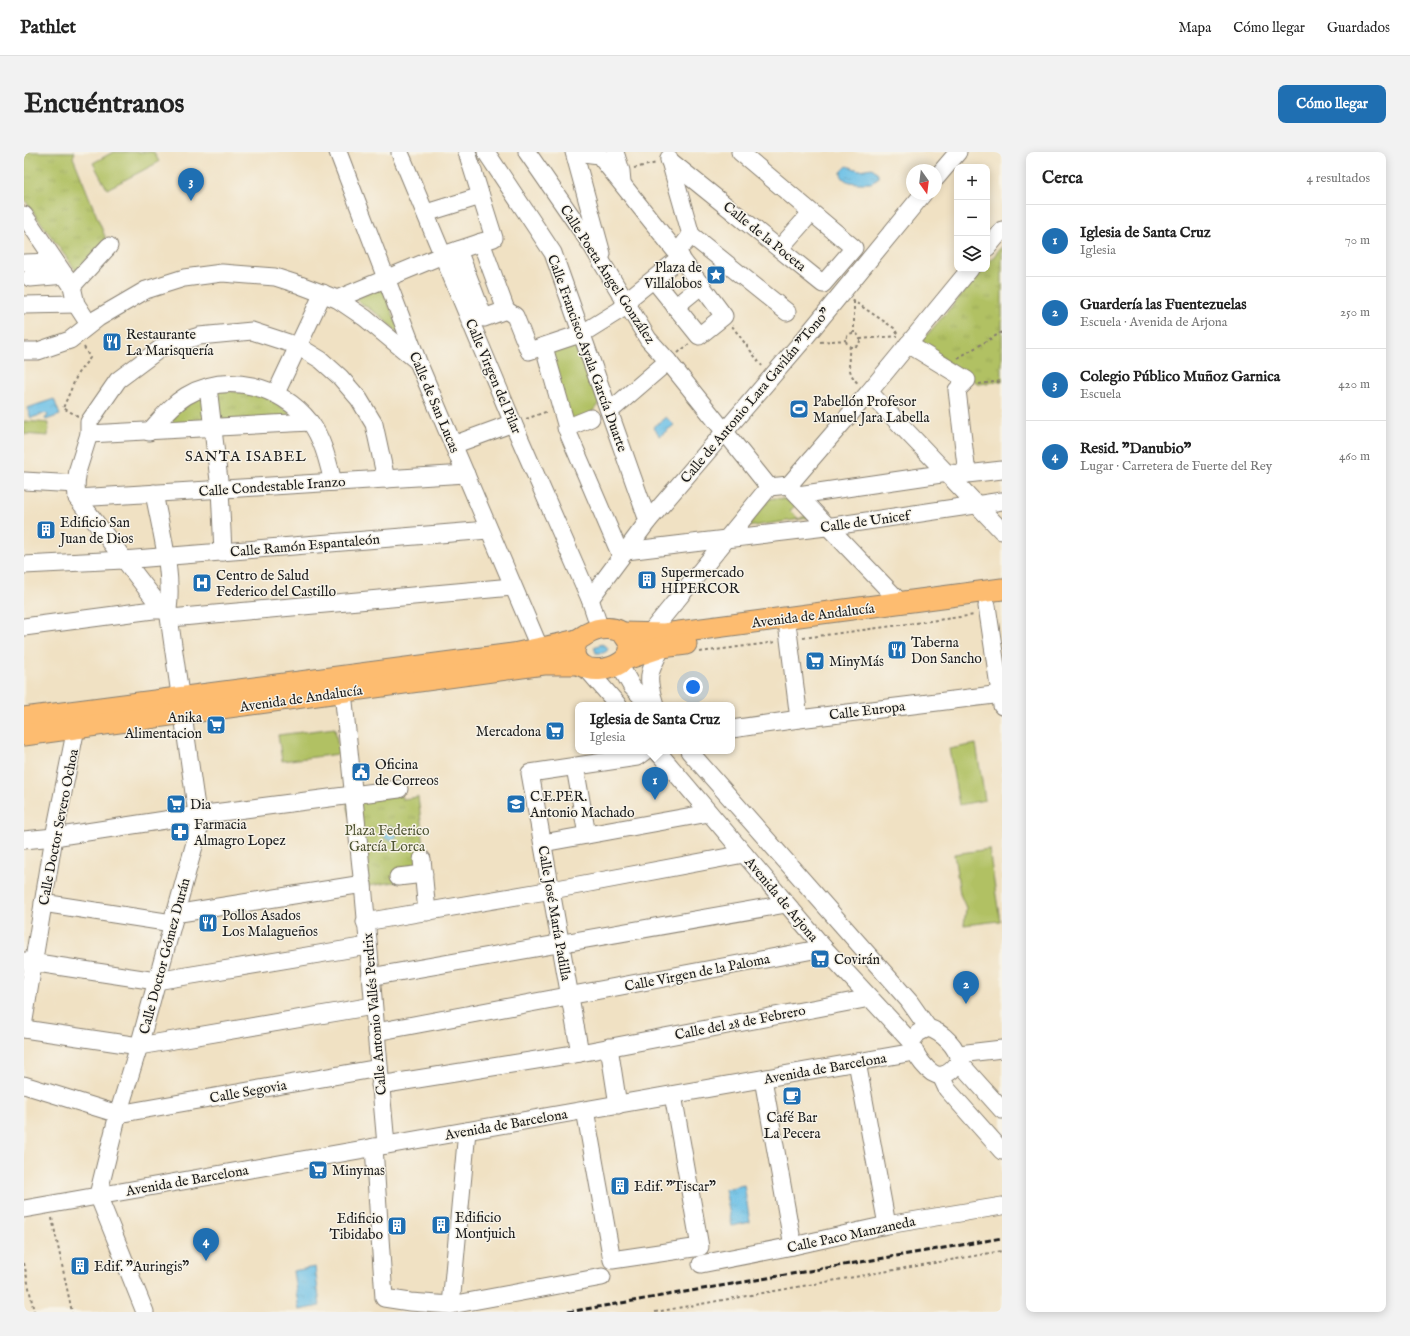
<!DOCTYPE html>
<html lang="es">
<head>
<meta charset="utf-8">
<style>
  :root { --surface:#fff; --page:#f2f2f2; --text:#222; --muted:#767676; --line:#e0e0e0; --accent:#1f6fb2 }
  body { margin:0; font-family:"IM FELL English",serif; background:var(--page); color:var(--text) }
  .controls { position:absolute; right:12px; top:12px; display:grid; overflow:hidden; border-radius:8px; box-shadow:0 2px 10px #0003 }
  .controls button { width:36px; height:36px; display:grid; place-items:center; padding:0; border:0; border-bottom:1px solid var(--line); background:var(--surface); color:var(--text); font:20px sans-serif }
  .compass { position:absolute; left:882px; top:12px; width:36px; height:36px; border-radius:50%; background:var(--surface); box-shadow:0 2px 10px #0003; rotate:166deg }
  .you { position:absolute; left:669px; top:535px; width:14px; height:14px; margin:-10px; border:3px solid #fff; border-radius:50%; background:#1a73e8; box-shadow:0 0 0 6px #1a73e833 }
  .badge { display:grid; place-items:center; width:26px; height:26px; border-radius:50%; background:var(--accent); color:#fff; font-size:13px; font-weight:700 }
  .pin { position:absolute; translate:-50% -33px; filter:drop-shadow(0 1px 2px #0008) }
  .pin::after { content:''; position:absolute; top:21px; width:14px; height:12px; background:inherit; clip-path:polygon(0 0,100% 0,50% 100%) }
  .popup { position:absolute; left:551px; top:550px; width:160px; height:52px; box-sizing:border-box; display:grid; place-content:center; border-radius:8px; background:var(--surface); filter:drop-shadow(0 1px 3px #0005); font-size:13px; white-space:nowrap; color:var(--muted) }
  .popup b { font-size:15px; color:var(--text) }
  .popup::after { content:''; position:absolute; left:50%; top:100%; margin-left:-8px; border:8px solid transparent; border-top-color:var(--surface) }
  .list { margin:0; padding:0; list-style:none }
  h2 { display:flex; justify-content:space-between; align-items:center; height:52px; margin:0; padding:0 16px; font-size:17px }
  h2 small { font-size:13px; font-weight:400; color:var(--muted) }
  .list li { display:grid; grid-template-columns:26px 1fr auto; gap:12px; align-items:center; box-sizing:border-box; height:72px; padding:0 16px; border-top:1px solid var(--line) }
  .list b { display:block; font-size:15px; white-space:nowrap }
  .list p { margin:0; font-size:13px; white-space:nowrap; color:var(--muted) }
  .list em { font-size:13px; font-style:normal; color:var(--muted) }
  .icon { flex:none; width:22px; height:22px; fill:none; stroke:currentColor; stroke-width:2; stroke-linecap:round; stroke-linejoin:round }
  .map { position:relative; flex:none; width:978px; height:1160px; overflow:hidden; border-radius:8px }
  header { display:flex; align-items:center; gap:24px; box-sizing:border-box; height:56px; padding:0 20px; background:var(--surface); border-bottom:1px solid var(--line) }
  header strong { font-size:19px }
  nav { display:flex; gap:22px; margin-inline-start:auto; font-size:14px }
  .intro { display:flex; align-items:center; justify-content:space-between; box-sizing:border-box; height:96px; padding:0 24px }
  h1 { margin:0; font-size:28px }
  .button { padding:10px 18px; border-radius:8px; background:var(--accent); color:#fff; font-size:14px; font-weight:700 }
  main { display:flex; gap:24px; padding:0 24px }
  aside { flex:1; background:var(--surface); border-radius:8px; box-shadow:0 2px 10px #0003 }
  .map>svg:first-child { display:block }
</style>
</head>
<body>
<header>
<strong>Pathlet</strong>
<nav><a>Mapa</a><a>Cómo llegar</a><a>Guardados</a></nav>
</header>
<div class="intro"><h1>Encuéntranos</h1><a class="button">Cómo llegar</a></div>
<main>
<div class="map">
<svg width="978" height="1160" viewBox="0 0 978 1160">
  <defs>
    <pattern id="park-tufts" width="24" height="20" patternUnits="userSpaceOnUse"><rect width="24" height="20" fill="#b1c164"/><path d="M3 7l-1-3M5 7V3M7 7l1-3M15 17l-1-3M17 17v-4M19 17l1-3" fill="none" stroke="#98a556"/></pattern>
    <pattern id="water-ripples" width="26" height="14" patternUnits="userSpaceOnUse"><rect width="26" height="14" fill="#69bfe6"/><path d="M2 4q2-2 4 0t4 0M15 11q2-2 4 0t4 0" fill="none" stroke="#5aa4c5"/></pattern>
  </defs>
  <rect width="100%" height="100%" fill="#f7f3e8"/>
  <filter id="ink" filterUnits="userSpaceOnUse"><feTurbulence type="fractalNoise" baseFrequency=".025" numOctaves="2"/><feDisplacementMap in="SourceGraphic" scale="8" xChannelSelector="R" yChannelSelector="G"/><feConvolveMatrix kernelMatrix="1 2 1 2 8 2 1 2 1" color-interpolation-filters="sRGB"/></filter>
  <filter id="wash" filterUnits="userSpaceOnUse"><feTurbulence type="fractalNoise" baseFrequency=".012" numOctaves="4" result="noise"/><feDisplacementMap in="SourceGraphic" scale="16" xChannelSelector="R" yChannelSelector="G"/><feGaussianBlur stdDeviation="0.9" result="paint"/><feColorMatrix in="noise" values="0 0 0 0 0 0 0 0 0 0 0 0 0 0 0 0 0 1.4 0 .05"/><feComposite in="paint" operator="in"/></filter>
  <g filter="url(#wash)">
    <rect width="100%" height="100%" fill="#f0e1c3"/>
    <g fill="#b1c164" stroke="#666e40">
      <polygon points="89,0 130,0 135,10 83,37 69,11"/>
      <polygon points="358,135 378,185 356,164 331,147"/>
      <polygon points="551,187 575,251 566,263 545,270 523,198"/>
      <polygon points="0,269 25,271 24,284 0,282"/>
      <polygon points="751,346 760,347 772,353 766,359 775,367 782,363 784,366 723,375 745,347"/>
      <polygon points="311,576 315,602 258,609 254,583"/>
      <polygon points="952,592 961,648 935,653 925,597"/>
      <polygon points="965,697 976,769 940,773 942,756 936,742 930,702"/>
    </g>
    <g fill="url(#park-tufts)" stroke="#666e40">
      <polygon points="0,0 51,0 49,5 82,87 52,119 0,47"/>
      <polygon points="978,94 978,229 955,232 896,191 960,117 963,117 963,113"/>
      <polygon points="192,238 237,242 282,271 194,269"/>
      <polygon points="180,242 188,276 138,270"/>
      <polygon points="377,643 378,647 394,645 404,725 344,734 323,651"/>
    </g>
    <g fill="url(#water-ripples)" stroke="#426e81">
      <path d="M823 14 835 18 848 16 854 21V26L847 31C837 31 817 33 817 20Z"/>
      <polygon points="30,247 36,263 22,268 21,266 24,264 22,261 7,266 3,256"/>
      <polygon points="642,265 650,273 636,284 629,275"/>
      <polygon points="578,492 584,496 583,499 579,501 572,501 570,495"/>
      <circle cx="366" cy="681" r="7"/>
      <polygon points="720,1033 726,1070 708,1074 701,1037"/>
      <polygon points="291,1115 296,1154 275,1158 269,1119"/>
    </g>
  </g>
  <g filter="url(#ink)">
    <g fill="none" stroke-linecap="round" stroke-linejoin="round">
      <g stroke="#867e70" stroke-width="19">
        <g id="minor">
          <polyline points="314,0 394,210 516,497"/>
          <polyline points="462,0 529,101 624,369"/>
          <polyline points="503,0 568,94 624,187 644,209 745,335"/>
          <polyline points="550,0 578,102"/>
          <polyline points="552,0 575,3 653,101 700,164 675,184 630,128"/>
          <polyline points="591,0 597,19 598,30"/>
          <polyline points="376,1 489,271 566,447 576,477"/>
          <polyline points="645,6 667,83 660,92"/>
          <polyline points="645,8 799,132 830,96 716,0"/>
          <polyline points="912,26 934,0"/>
          <polyline points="402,61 457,44"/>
          <polyline points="0,63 48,134 52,152 65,172"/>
          <polyline points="667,83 763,160"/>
          <polyline points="756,96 787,61"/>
          <polyline points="963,96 978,78"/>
          <polyline points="434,98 460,166 482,158 457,90"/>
          <polyline points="0,111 31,110"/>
          <polyline points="6,126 41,123"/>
          <polyline points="48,134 85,94"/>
          <polyline points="313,147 419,103 470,86 443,0"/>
          <polyline points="0,153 52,152"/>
          <polyline points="651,155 678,133"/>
          <polyline points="482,158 491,164 505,199 559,181 596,158 607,145 657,105"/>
          <polyline points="884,192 943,228 933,238 943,322"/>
          <polyline points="520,195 545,283 597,404"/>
          <polyline points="0,199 14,199 46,188 74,166 122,138 160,126 198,121 251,125 276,133 313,147 341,166 392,208"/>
          <polyline points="184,235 196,337 199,400"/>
          <polyline points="845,240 978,379"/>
          <polyline points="252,241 299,141"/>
          <polyline points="586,259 644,209"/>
          <polyline points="542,276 567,266"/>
          <path d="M125 280C137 267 147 253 162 244 203 219 257 234 286 270 299 287 304 310 309 330"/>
          <polyline points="65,282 286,270"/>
          <polyline points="429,293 489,271"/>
          <polyline points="0,329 52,332"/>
          <polyline points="745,335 765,333 845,240 946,117"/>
          <polyline points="768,337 877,451"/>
          <polyline points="774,343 924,321 943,322 978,318"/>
          <polyline points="53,346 442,322"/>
          <polyline points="602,399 802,375 978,349"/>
          <polyline points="0,413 99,408 464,378"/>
          <polyline points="566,447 624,369 780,187 899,42"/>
          <polyline points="963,454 978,554"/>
          <polyline points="147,466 488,435"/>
          <path d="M0 475 129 458H144C149 420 137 379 130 341"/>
          <polyline points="764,479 775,567"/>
          <polyline points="625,482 745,335"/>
          <polyline points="595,512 608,535 625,553"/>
          <polyline points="563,517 594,553"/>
          <polyline points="319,540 338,725"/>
          <path d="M631 553C622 524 624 522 638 495"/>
          <polyline points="708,577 775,567 978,542"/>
          <polyline points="633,599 800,796 887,890"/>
          <polyline points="665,599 885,849 904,876"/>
          <polyline points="551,615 563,683"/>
          <polyline points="0,688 30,685 174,663 375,637"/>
          <polyline points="519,691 685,661"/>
          <polyline points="398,707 403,760"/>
          <polyline points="374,725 400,722"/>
          <polyline points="19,751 148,771"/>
          <polyline points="150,762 339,732 362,993"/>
          <polyline points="341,770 528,738 720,702"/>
          <polyline points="0,809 132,829 343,794"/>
          <polyline points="346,825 762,752"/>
          <polyline points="0,868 30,685 52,576"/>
          <path d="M904 876C918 880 934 895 935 910 931 915 926 922 918 923 905 926 890 901 887 890L894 881Z"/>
          <polyline points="0,877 115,894 349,854"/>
          <polyline points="352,880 800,796"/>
          <polyline points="585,895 594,953"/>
          <polyline points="556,901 506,621 613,605 621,599"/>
          <polyline points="935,902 978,897"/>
          <polyline points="833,910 863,1073"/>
          <polyline points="935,910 978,958"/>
          <polyline points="917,924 923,937 978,999"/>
          <polyline points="739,927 769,1094"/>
          <polyline points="0,933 94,962 355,916"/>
          <polyline points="356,933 556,901 846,846"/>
          <polyline points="561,958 588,1108 676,1095 649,943"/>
          <polyline points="350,995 360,1146 386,1150 427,1153 578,1125"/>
          <polyline points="74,1043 94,962 115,894 175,676 144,458 132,449 125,440 53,346 52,332 54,317 65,282 65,270 94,228 137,196 175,184 228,179 274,194 297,208 316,225 335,247 350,272 362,327"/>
          <polyline points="74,1043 121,1160"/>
          <polyline points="0,1057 890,900"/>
          <polyline points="677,1112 769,1094 863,1073 978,1054"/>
          <polyline points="427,1153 443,979"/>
        </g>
      </g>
      <g stroke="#867e70" stroke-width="23">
        <g id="major">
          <polyline points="599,481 640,482 978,437"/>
          <polyline points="602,507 638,495 662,492"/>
          <path d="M0 566 489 502C509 498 529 494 549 489 555 488 559 484 565 481 575 475 594 474 601 484 604 488 607 493 606 498 602 520 551 527 550 500 550 497 552 492 553 488"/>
          <polyline points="0,583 520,512 554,512"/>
        </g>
      </g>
      <g stroke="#867e70" stroke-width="2" stroke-dasharray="3 3" stroke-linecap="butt">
        <polyline points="610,16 633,11"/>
        <polyline points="828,148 870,176 874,183"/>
        <polyline points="830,149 830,181"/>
        <polyline points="708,174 738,214"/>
        <circle cx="829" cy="188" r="7"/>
        <polyline points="836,187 874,184"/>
        <polyline points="796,190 822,188"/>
        <path d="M826 194C824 207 823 223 835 232"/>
        <polyline points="654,201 665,192"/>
        <polyline points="934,206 978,180"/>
        <polyline points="955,232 978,229"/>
        <polyline points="54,264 39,256 54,221 66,206 60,195"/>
        <polyline points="502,267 524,259"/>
        <polyline points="779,486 951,463"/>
        <polyline points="676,500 753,490"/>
        <polyline points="28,1066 48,1160"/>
        <polyline points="0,1111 10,1160"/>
        <polyline points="631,1160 978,1099"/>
      </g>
      <use href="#minor" stroke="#fff" stroke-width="17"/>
      <use href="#major" stroke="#fdbc6f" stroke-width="21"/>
      <polyline stroke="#1c1c1c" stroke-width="3" stroke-dasharray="6 3" stroke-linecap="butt" points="544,1160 978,1086"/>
    </g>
  </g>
  <defs>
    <g id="sight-square" transform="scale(1)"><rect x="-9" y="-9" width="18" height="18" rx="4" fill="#1f6fb2" stroke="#f7f3e8"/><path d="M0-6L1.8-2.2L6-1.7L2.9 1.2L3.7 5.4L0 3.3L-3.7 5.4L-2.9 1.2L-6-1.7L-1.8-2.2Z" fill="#fff"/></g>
    <g id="restaurant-square" transform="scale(1)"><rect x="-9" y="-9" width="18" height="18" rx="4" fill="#1f6fb2" stroke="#f7f3e8"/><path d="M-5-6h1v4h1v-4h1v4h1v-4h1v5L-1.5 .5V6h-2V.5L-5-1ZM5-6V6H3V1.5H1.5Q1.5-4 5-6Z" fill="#fff"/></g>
    <g id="stadium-square" transform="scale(1)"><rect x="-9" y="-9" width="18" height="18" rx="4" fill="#1f6fb2" stroke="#f7f3e8"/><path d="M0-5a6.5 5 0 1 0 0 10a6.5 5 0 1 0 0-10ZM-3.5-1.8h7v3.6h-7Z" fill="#fff"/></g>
    <g id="building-square" transform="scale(1)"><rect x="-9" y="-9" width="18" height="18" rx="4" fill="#1f6fb2" stroke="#f7f3e8"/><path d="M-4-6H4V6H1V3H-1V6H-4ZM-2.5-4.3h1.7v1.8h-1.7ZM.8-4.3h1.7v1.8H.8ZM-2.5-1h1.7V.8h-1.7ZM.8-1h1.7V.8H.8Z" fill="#fff"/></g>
    <g id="hospital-square" transform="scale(1)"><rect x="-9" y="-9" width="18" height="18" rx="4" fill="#1f6fb2" stroke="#f7f3e8"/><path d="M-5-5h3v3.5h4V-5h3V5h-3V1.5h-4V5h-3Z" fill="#fff"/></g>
    <g id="supermarket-square" transform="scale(1)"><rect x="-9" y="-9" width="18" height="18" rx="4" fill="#1f6fb2" stroke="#f7f3e8"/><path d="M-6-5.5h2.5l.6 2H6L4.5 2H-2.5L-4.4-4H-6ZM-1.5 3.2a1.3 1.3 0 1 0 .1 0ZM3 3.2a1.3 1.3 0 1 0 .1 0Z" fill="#fff"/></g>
    <g id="civic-square" transform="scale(1)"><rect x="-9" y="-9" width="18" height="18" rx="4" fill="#1f6fb2" stroke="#f7f3e8"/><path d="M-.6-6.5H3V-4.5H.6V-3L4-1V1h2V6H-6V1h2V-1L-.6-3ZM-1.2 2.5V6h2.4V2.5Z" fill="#fff"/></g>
    <g id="school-square" transform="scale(1)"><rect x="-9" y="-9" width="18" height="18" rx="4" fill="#1f6fb2" stroke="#f7f3e8"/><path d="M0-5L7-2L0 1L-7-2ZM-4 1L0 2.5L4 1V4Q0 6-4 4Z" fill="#fff"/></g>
    <g id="pharmacy-square" transform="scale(1)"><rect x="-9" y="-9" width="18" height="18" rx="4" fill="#1f6fb2" stroke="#f7f3e8"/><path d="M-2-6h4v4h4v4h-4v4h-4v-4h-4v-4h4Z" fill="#fff"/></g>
    <g id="cafe-square" transform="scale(1)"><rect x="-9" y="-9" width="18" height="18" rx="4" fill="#1f6fb2" stroke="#f7f3e8"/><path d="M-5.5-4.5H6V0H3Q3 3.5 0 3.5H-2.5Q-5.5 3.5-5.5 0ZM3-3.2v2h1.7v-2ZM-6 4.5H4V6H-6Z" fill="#fff"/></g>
  </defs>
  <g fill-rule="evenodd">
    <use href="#sight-square" x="692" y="123"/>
    <use href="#restaurant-square" x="88" y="190"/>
    <use href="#stadium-square" x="775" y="257"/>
    <use href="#building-square" x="22" y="378"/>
    <use href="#building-square" x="623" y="428"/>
    <use href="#hospital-square" x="178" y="431"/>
    <use href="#restaurant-square" x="873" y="498"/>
    <use href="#supermarket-square" x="791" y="509"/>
    <use href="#supermarket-square" x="192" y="573"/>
    <use href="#supermarket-square" x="531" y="579"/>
    <use href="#civic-square" x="337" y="620"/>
    <use href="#supermarket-square" x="152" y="652"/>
    <use href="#school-square" x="492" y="652"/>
    <use href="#pharmacy-square" x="156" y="680"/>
    <use href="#restaurant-square" x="184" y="771"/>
    <use href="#supermarket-square" x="796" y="807"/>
    <use href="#cafe-square" x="768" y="944"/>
    <use href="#supermarket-square" x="294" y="1018"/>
    <use href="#building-square" x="596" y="1034"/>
    <use href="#building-square" x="417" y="1073"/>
    <use href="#building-square" x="373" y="1074"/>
    <use href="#building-square" x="56" y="1114"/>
  </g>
  <g text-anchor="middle" stroke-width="3" stroke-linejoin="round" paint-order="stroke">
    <g font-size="14" fill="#1c1c1c" stroke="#f7f3e8">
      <text transform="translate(741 84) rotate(39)" y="5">Calle de la Poceta</text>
      <text transform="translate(584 122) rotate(57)" y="5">Calle Poeta Ángel González</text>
      <text transform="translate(564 201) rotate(70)" y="5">Calle Francisco Ayala García Duarte</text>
      <text transform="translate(470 224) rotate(67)" y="5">Calle Virgen del Pilar</text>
      <text transform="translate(731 243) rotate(-50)" y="5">Calle de Antonio Lara Gavilán "Tono"</text>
      <text transform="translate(411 250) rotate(67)" y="5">Calle de San Lucas</text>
      <text transform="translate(248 334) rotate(-4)" y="5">Calle Condestable Iranzo</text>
      <text transform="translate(841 369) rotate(-8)" y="5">Calle de Unicef</text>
      <text transform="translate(281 393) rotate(-5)" y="5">Calle Ramón Espantaleón</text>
      <text transform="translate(789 463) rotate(-7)" y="5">Avenida de Andalucía</text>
      <text transform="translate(277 546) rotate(-8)" y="5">Avenida de Andalucía</text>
      <text transform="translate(843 558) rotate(-7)" y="5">Calle Europa</text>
      <text transform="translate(34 675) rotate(-79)" y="5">Calle Doctor Severo Ochoa</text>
      <text transform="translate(758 747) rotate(50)" y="5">Avenida de Arjona</text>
      <text transform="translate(531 761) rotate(80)" y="5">Calle José María Padilla</text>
      <text transform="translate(140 804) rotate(-75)" y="5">Calle Doctor Gómez Durán</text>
      <text transform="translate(673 820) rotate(-11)" y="5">Calle Virgen de la Paloma</text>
      <text transform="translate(350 862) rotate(-95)" y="5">Calle Antonio Vallés Perdrix</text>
      <text transform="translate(716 870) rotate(-11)" y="5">Calle del 28 de Febrero</text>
      <text transform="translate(801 916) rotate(-10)" y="5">Avenida de Barcelona</text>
      <text transform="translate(224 939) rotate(-10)" y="5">Calle Segovia</text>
      <text transform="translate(482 972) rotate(-10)" y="5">Avenida de Barcelona</text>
      <text transform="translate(163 1028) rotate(-10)" y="5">Avenida de Barcelona</text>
      <text transform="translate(827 1082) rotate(-12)" y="5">Calle Paco Manzaneda</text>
    </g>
    <g font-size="14" fill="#1c1c1c" stroke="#f7f3e8" text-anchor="start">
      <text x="678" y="120" text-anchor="end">Plaza de<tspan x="678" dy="16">Villalobos</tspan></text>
      <text x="102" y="187">Restaurante<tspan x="102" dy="16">La Marisquería</tspan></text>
      <text x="789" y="254">Pabellón Profesor<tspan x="789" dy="16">Manuel Jara Labella</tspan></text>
      <text x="36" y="375">Edificio San<tspan x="36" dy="16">Juan de Dios</tspan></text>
      <text x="637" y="425">Supermercado<tspan x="637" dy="16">HIPERCOR</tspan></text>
      <text x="192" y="428">Centro de Salud<tspan x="192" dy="16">Federico del Castillo</tspan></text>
      <text x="887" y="495">Taberna<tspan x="887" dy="16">Don Sancho</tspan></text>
      <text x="805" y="514">MinyMás</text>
      <text x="178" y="570" text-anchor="end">Anika<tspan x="178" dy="16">Alimentacion</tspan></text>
      <text x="517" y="584" text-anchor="end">Mercadona</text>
      <text x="351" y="617">Oficina<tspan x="351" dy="16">de Correos</tspan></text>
      <text x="506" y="649">C.E.PER.<tspan x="506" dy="16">Antonio Machado</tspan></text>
      <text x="166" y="657">Dia</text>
      <text x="170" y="677">Farmacia<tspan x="170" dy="16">Almagro Lopez</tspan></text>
      <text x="198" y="768">Pollos Asados<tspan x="198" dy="16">Los Malagueños</tspan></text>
      <text x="810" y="812">Covirán</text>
      <text x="768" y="970" text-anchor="middle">Café Bar<tspan x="768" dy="16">La Pecera</tspan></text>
      <text x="308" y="1023">Minymas</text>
      <text x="610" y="1039">Edif. "Tiscar"</text>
      <text x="431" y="1070">Edificio<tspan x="431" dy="16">Montjuich</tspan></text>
      <text x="359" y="1071" text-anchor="end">Edificio<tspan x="359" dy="16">Tibidabo</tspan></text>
      <text x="70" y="1119">Edif. "Auringis"</text>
    </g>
    <g font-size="14" fill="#505635" stroke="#f7f3e8">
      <text x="363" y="683">Plaza Federico<tspan x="363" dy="16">García Lorca</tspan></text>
    </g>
    <g font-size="15" letter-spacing="1" fill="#1c1c1c" stroke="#f7f3e8">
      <text x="222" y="309">SANTA ISABEL</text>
    </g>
  </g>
</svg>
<div class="controls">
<button>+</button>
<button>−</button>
<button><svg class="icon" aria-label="layers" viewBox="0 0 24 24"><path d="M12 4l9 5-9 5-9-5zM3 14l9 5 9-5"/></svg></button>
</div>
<svg class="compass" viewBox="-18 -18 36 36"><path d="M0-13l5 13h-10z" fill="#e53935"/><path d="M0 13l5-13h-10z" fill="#767676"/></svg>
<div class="you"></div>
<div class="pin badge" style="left:631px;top:648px">1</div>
<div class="popup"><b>Iglesia de Santa Cruz</b>Iglesia</div>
<div class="pin badge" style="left:942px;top:852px">2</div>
<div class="pin badge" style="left:167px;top:49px">3</div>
<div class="pin badge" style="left:182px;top:1109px">4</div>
</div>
<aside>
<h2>Cerca<small>4 resultados</small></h2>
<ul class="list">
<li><span class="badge">1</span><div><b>Iglesia de Santa Cruz</b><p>Iglesia</p></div><em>70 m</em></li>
<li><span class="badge">2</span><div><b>Guardería las Fuentezuelas</b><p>Escuela · Avenida de Arjona</p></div><em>250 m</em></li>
<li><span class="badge">3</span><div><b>Colegio Público Muñoz Garnica</b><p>Escuela</p></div><em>420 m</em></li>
<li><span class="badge">4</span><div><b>Resid. &quot;Danubio&quot;</b><p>Lugar · Carretera de Fuerte del Rey</p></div><em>460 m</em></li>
</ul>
</aside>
</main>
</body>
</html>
